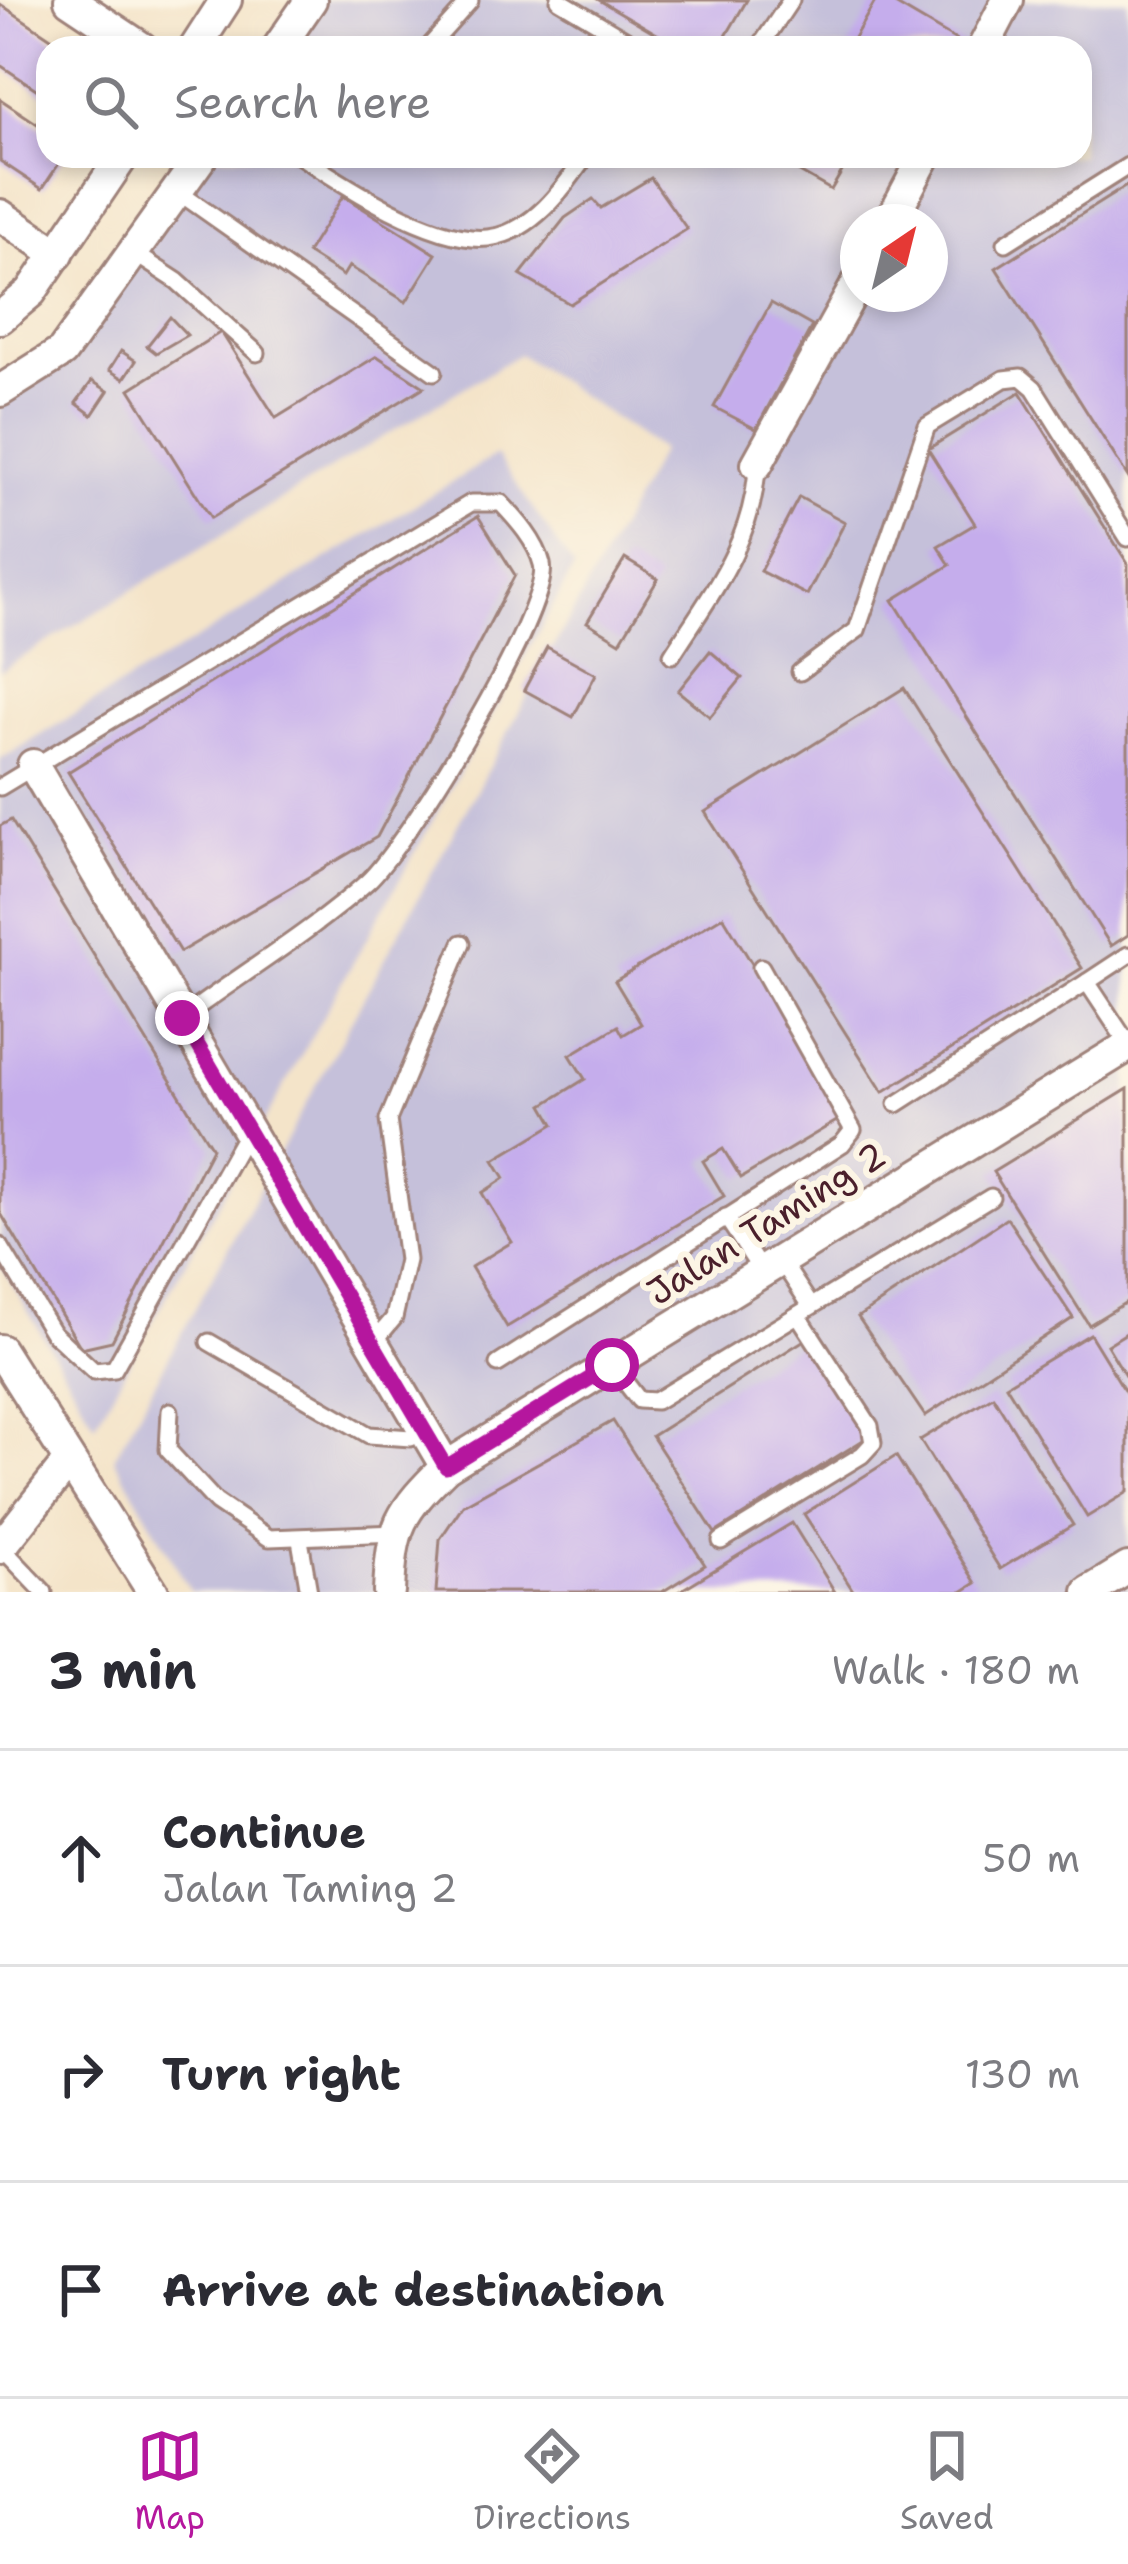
<!DOCTYPE html>
<html lang="en">
<head>
<meta charset="utf-8">
<style>
  :root { --surface:#fff; --page:#f7f7f7; --text:#2b2b33; --muted:#7c7c81; --line:#e1e1e2; --accent:#b5179e }
  body { margin:0; font-family:"Shantell Sans",sans-serif; background:var(--page); color:var(--text) }
  .compass { position:absolute; left:840px; top:204px; width:108px; height:108px; border-radius:50%; background:var(--surface); box-shadow:0 6px 18px #0003; rotate:35deg }
  .stop { position:absolute; width:36px; height:36px; margin:-27px; border:9px solid #b5179e; border-radius:50%; background:#fff }
  .stop.end { background:#b5179e; border-color:#fff; box-shadow:0 3px 12px #0008 }
  .list { margin:0; padding:0; list-style:none }
  h2 { display:flex; justify-content:space-between; align-items:center; height:156px; margin:0; padding:0 48px; font-size:51px }
  h2 small { font-size:39px; font-weight:400; color:var(--muted) }
  .list li { display:grid; grid-template-columns:78px 1fr auto; gap:36px; align-items:center; box-sizing:border-box; height:216px; padding:0 48px; border-top:3px solid var(--line) }
  .list b { display:block; font-size:45px; white-space:nowrap }
  .list p { margin:0; font-size:39px; white-space:nowrap; color:var(--muted) }
  .list em { font-size:39px; font-style:normal; color:var(--muted) }
  .icon { flex:none; width:66px; height:66px; fill:none; stroke:currentColor; stroke-width:2; stroke-linecap:round; stroke-linejoin:round }
  .map { position:relative; flex:none; width:1128px; height:1592px; overflow:hidden }
  .search { position:absolute; background:var(--surface); box-shadow:0 6px 18px #0003; left:36px; right:36px; top:36px; height:132px; display:flex; align-items:center; gap:30px; box-sizing:border-box; padding:0 42px; border-radius:36px; color:var(--muted); font-size:45px }
  .sheet { height:804px; background:var(--surface) }
  nav { display:flex; justify-content:space-around; align-items:center; box-sizing:border-box; height:168px; border-top:3px solid var(--line); background:var(--surface); font-size:33px; color:var(--muted) }
  nav a { display:grid; justify-items:center; gap:6px }
  nav .on { color:var(--accent) }
  .map>svg:first-child { display:block }
</style>
</head>
<body>
<div class="map">
<svg width="1128" height="1592" viewBox="0 0 1128 1592">
  <rect width="100%" height="100%" fill="#fcf5e5"/>
  <filter id="ink" filterUnits="userSpaceOnUse"><feTurbulence type="fractalNoise" baseFrequency=".00833" numOctaves="2"/><feDisplacementMap in="SourceGraphic" scale="24" xChannelSelector="R" yChannelSelector="G"/><feConvolveMatrix kernelMatrix="1 2 1 2 8 2 1 2 1" color-interpolation-filters="sRGB"/></filter>
  <filter id="wash" filterUnits="userSpaceOnUse"><feTurbulence type="fractalNoise" baseFrequency=".004" numOctaves="4" result="noise"/><feDisplacementMap in="SourceGraphic" scale="48" xChannelSelector="R" yChannelSelector="G"/><feGaussianBlur stdDeviation="2.7" result="paint"/><feColorMatrix in="noise" values="0 0 0 0 0 0 0 0 0 0 0 0 0 0 0 0 0 1.4 0 .05"/><feComposite in="paint" operator="in"/></filter>
  <g filter="url(#wash)">
    <rect width="100%" height="100%" fill="#f4e4c9"/>
    <g fill="#c5c0da" fill-rule="evenodd">
      <path d="M313 0H1128V1592H191L114 1458 661 450 519 354 0 671V393L61 344 198 156H1080V48H277ZM858 222H930V294H858Z"/>
      <polygon points="496,455 574,568 95,1424 0,1264 0,760"/>
    </g>
    <g id="blocks">
      <g fill="#c5adec">
        <polygon points="599,0 747,0 719,48 681,48"/>
        <polygon points="876,0 888,0 963,44 961,48 848,48"/>
        <polygon points="0,4 66,48 48,48 48,97 0,65"/>
        <polygon points="0,99 48,131 48,156 64,156 42,189 0,161"/>
        <polygon points="786,156 851,156 831,190 782,162"/>
        <polygon points="651,178 687,229 570,304 520,275 565,218 593,199 601,208"/>
        <polygon points="1128,185 1128,477 996,268"/>
        <polygon points="343,196 436,254 406,302 349,266 343,276 307,253"/>
        <polygon points="771,303 812,326 756,429 714,407"/>
        <polygon points="170,317 187,335 156,353 147,346"/>
        <polygon points="221,332 276,418 377,356 424,387 211,518 130,389"/>
        <polygon points="121,351 136,361 124,379 109,370"/>
        <polygon points="92,381 108,391 92,415 76,403"/>
        <polygon points="1020,392 1128,564 1128,935 1111,946 893,600 950,565 938,546 975,524 928,449"/>
        <polygon points="799,497 845,522 807,595 760,571"/>
        <polygon points="478,516 515,575 377,837 180,952 68,772"/>
        <polygon points="625,559 658,579 620,642 587,622"/>
        <polygon points="547,647 596,674 573,717 524,690"/>
        <polygon points="710,651 742,678 710,717 678,691"/>
        <polygon points="904,688 1082,968 883,1092 705,812"/>
        <polygon points="11,820 212,1148 112,1341 81,1348 0,1212 0,826"/>
        <polygon points="723,916 845,1116 741,1178 723,1149 703,1161 724,1196 507,1327 471,1267 512,1242 482,1193 505,1178 494,1160 554,1124 543,1105 585,1079 570,1055 618,1026 623,1035 641,1024 615,981"/>
        <polygon points="1128,1089 1128,1301 1089,1325 993,1172"/>
        <polygon points="1007,1218 1073,1318 925,1416 858,1317"/>
        <polygon points="1128,1332 1128,1380 1107,1345"/>
        <polygon points="1090,1334 1128,1396 1128,1492 1087,1517 1006,1385"/>
        <polygon points="806,1339 868,1437 715,1533 652,1436"/>
        <polygon points="993,1396 1073,1525 1000,1569 920,1440"/>
        <polygon points="613,1421 705,1565 662,1592 436,1592 440,1539 463,1505"/>
        <polygon points="896,1456 976,1583 962,1592 854,1592 804,1514"/>
        <polygon points="792,1523 835,1592 678,1592"/>
      </g>
    </g>
  </g>
  <g filter="url(#ink)">
    <use href="#blocks" fill-opacity="0" stroke="#9f827a" stroke-width="3"/>
    <g fill="none" stroke-linecap="round" stroke-linejoin="round">
      <g stroke="#9f827a" stroke-width="21">
        <g id="service">
          <polyline points="559,0 640,48"/>
          <polyline points="428,48 470,1"/>
          <polyline points="759,48 791,0"/>
          <path d="M300 156C344 185 434 244 488 238 532 233 563 189 586 156"/>
          <polyline points="177,191 434,372"/>
          <polyline points="1006,243 1128,166"/>
          <polyline points="134,253 177,281 257,353"/>
          <path d="M672 655C711 594 755 539 757 464"/>
          <polyline points="800,672 857,630 927,426 1004,379 1021,377 1034,388 1128,538"/>
          <path d="M0 787 471 503H501C517 520 536 541 542 564 553 608 405 848 367 882 311 932 243 973 182 1018"/>
          <polyline points="1128,955 1087,982 1128,1044"/>
          <polyline points="897,1104 1087,982"/>
          <polyline points="726,1217 761,1270"/>
          <polyline points="0,1246 52,1332 94,1371 114,1369 248,1130"/>
          <polyline points="780,1259 811,1306"/>
          <polyline points="209,1342 369,1435 411,1438 423,1428"/>
          <polyline points="372,1344 394,1318 407,1260 388,1120 462,943"/>
          <polyline points="498,1364 842,1144 853,1130 761,967"/>
          <polyline points="612,1365 639,1400 656,1401 991,1197"/>
          <polyline points="170,1411 168,1450 216,1502 269,1538 397,1533"/>
          <polyline points="300,1540 309,1592"/>
          <polyline points="721,1541 862,1455 873,1443 870,1426 798,1315"/>
          <polyline points="1,1547 44,1592"/>
        </g>
      </g>
      <g stroke="#9f827a" stroke-width="36">
        <g id="minor">
          <polyline points="70,0 142,48"/>
          <polyline points="195,48 226,0"/>
          <polyline points="278,48 311,0"/>
          <polyline points="983,48 1008,0"/>
          <polyline points="0,215 58,254"/>
          <polyline points="890,222 925,156"/>
          <polyline points="0,318 31,292 123,156"/>
          <polyline points="0,391 62,352 202,156"/>
          <polyline points="757,464 858,282"/>
          <polyline points="33,765 446,1467"/>
          <polyline points="0,1350 153,1592"/>
          <polyline points="0,1548 69,1461"/>
          <path d="M389 1592C392 1525 399 1513 446 1467L1128 1046"/>
          <polyline points="1089,1592 1128,1568"/>
        </g>
      </g>
      <use href="#service" stroke="#fff" stroke-width="15"/>
      <use href="#minor" stroke="#fff" stroke-width="30"/>
    </g>
  </g>
  <g fill="none" stroke-linecap="round" stroke-linejoin="round" filter="url(#ink)">
    <polyline stroke="#b5179e" stroke-width="15" points="182,1018 446,1467 612,1365"/>
  </g>
  <g text-anchor="middle" stroke-width="12" stroke-linejoin="round" paint-order="stroke">
    <g font-size="36" fill="#4a1f2b" stroke="#fcf5e5">
      <text transform="translate(766 1223) rotate(-32)" y="13">Jalan Taming 2</text>
    </g>
  </g>
</svg>
<svg class="compass" viewBox="-18 -18 36 36"><path d="M0-13l5 13h-10z" fill="#e53935"/><path d="M0 13l5-13h-10z" fill="#7c7c81"/></svg>
<div class="stop" style="left:612px;top:1365px"></div>
<div class="stop end" style="left:182px;top:1018px"></div>
<div class="search"><svg class="icon" aria-label="search" viewBox="0 0 24 24"><circle cx="10" cy="10" r="6"/><path d="M15 15l6 6"/></svg>Search here</div>
</div>
<section class="sheet">
<h2>3 min<small>Walk · 180 m</small></h2>
<ul class="list">
<li><svg class="icon" aria-label="ahead" viewBox="0 0 24 24"><path d="M12 20V5M6 11l6-6 6 6"/></svg><div><b>Continue</b><p>Jalan Taming 2</p></div><em>50 m</em></li>
<li><svg class="icon" aria-label="right" viewBox="0 0 24 24"><path d="M7 20v-9h11M14 6l5 5-5 5"/></svg><div><b>Turn right</b></div><em>130 m</em></li>
<li><svg class="icon" aria-label="arrive" viewBox="0 0 24 24"><path d="M6 21V4h12l-3 4 3 4H6"/></svg><div><b>Arrive at destination</b></div></li>
</ul>
</section>
<nav>
<a class="on"><svg class="icon" aria-label="map" viewBox="0 0 24 24"><path d="M3 6l6-2 6 2 6-2v14l-6 2-6-2-6 2zM9 4v14M15 6v14"/></svg>Map</a>
<a><svg class="icon" aria-label="directions" viewBox="0 0 24 24"><path d="M12 3l9 9-9 9-9-9zM9 14v-3h6M13 9l2 2-2 2"/></svg>Directions</a>
<a><svg class="icon" aria-label="saved" viewBox="0 0 24 24"><path d="M7 4h10v16l-5-4-5 4z"/></svg>Saved</a>
</nav>
</body>
</html>
